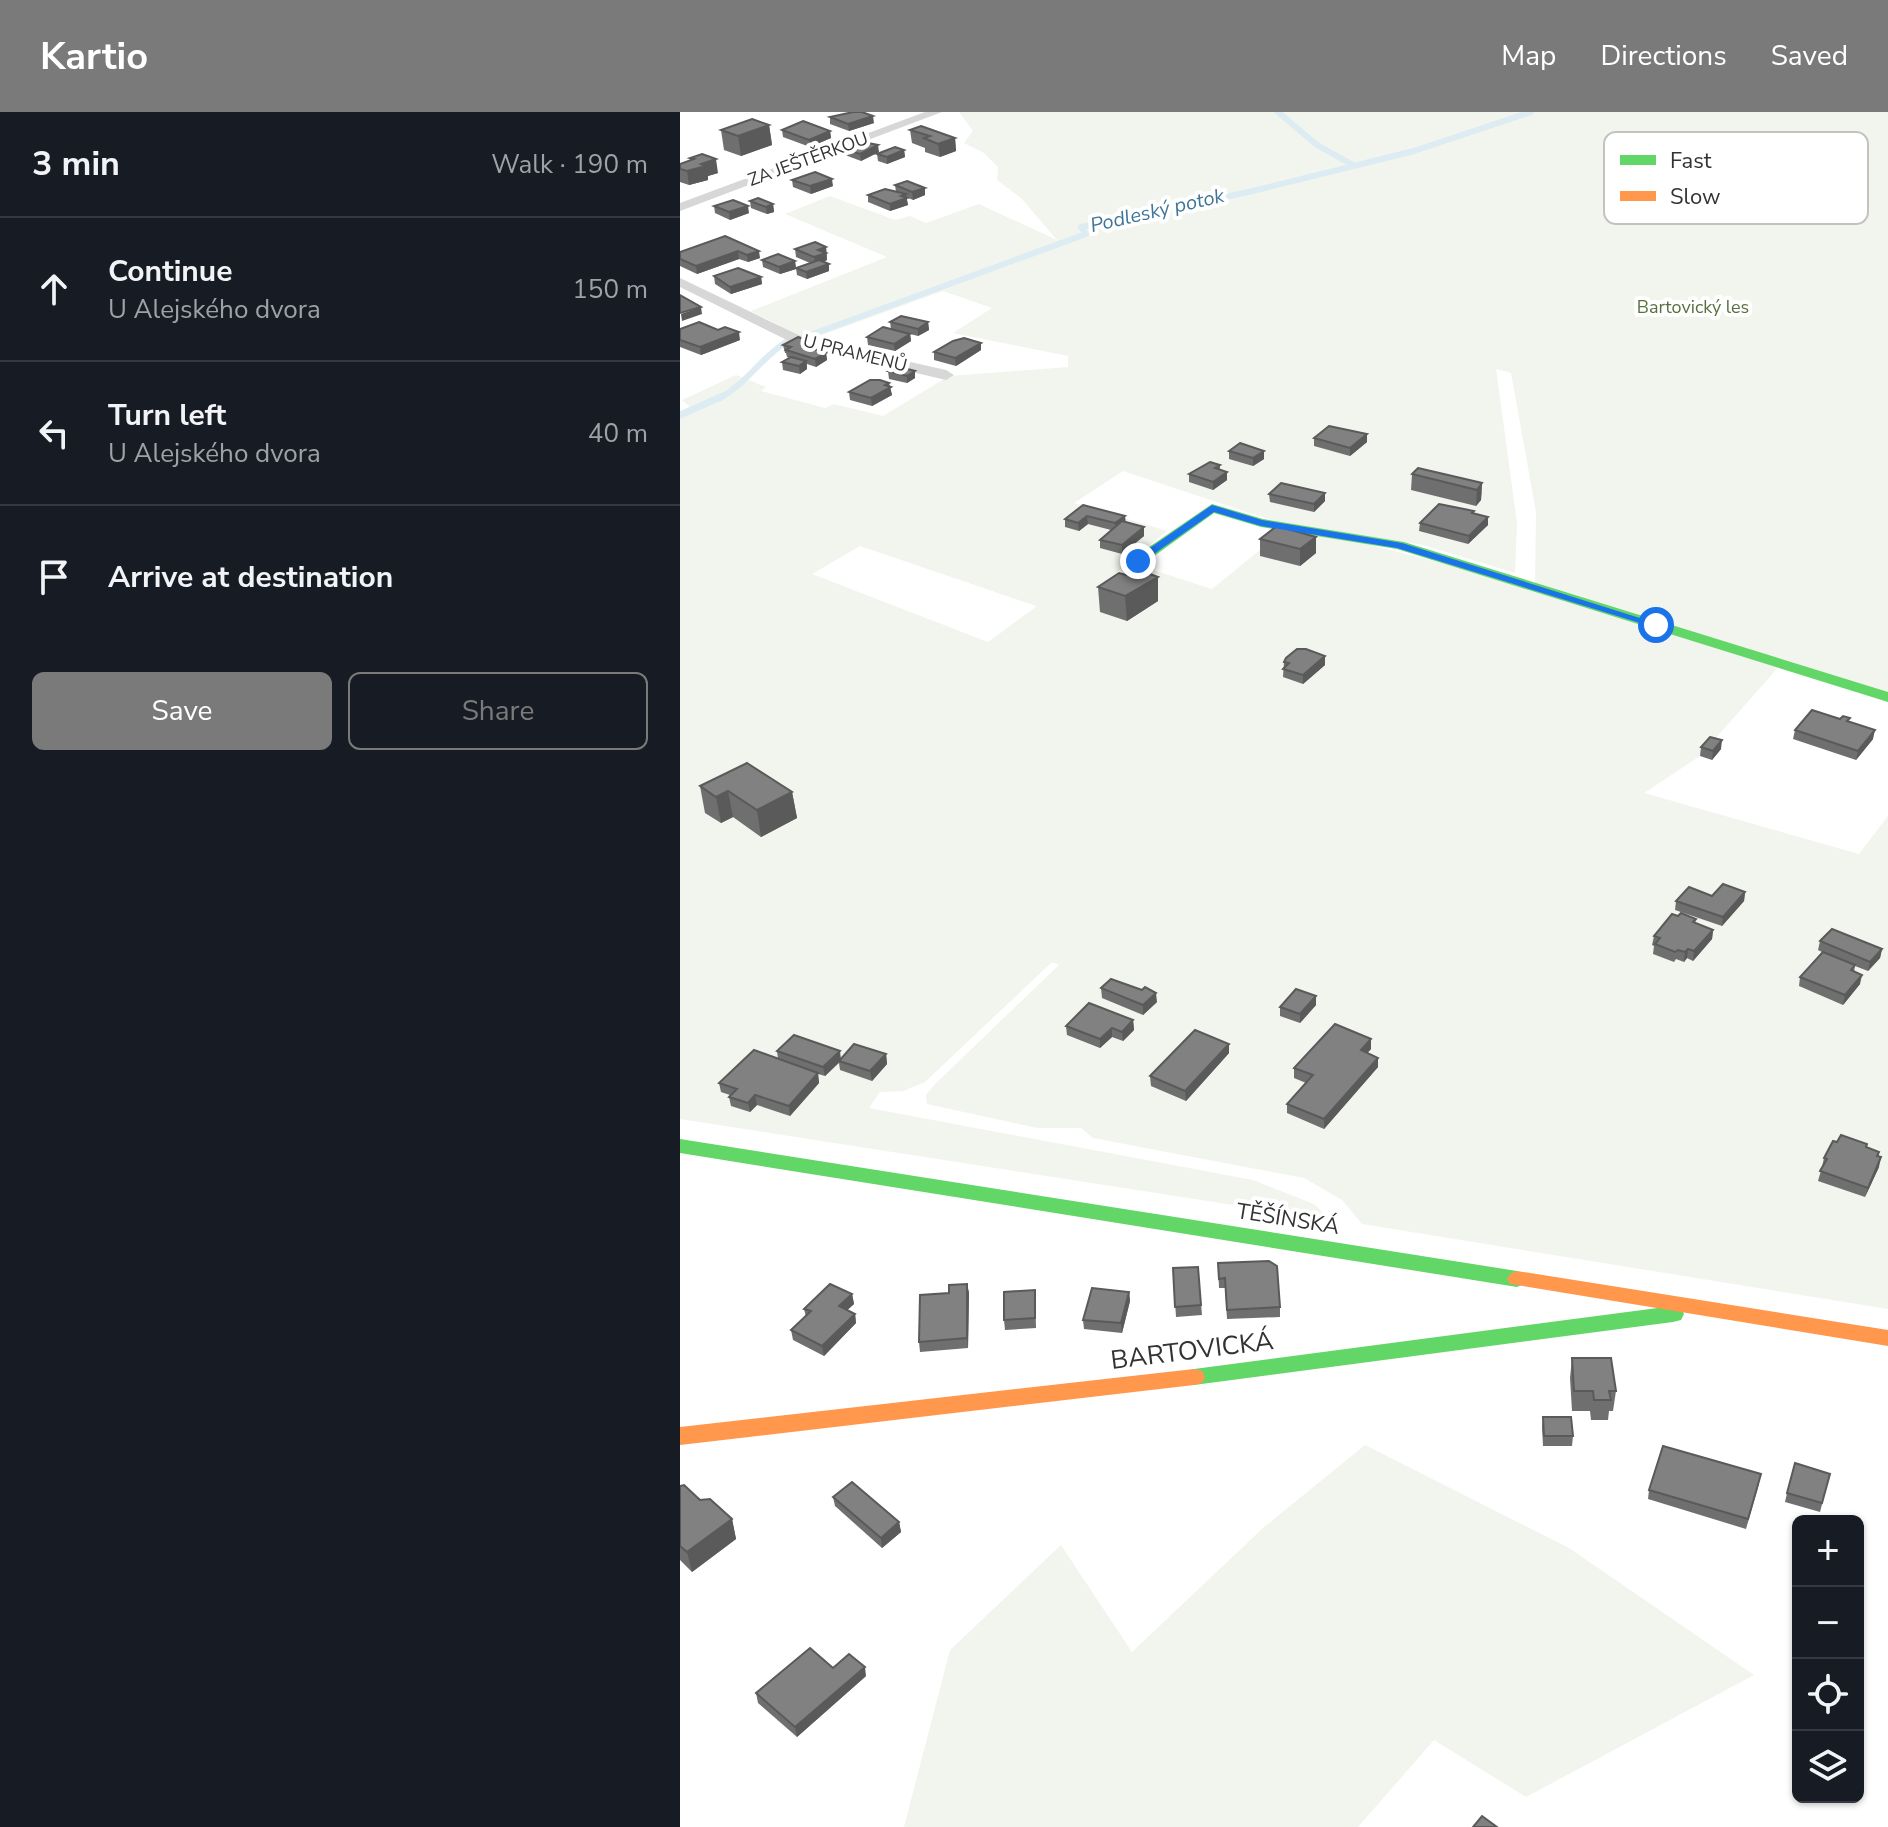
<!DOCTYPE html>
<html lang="en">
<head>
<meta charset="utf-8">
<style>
  :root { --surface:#171b24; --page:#20242c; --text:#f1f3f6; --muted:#9ea1a6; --line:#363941; --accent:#7a7a7a }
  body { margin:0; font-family:"Nunito Sans",sans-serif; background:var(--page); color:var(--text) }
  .controls { position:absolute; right:24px; bottom:24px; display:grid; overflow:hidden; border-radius:12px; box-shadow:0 2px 6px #0004 }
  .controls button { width:72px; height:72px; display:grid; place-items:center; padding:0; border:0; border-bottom:2px solid var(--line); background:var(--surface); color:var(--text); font:40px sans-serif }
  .stop { position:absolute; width:24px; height:24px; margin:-18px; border:6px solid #1a73e8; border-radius:50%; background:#fff }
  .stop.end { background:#1a73e8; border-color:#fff; box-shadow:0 2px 8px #0008 }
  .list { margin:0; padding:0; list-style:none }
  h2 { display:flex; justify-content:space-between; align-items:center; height:104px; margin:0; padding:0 32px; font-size:34px }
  h2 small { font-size:26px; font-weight:400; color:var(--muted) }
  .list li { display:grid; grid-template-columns:52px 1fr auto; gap:24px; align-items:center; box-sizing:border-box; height:144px; padding:0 32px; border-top:2px solid var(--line) }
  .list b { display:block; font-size:30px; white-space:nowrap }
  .list p { margin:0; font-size:26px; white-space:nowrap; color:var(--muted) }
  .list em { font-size:26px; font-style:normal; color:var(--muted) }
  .actions { display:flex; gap:16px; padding:24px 32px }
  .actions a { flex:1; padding:18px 0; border:2px solid var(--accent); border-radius:12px; text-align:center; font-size:28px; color:var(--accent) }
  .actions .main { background:var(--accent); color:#fff }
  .icon { flex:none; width:44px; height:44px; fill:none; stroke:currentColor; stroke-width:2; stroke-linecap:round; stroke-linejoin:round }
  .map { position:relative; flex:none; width:1208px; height:1715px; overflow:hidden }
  header { display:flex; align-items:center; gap:48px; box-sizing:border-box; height:112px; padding:0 40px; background:var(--accent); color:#fff }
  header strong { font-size:38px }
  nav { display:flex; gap:44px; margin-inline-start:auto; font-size:28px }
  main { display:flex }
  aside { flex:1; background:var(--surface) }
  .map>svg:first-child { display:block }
</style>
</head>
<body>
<header>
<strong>Kartio</strong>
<nav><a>Map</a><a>Directions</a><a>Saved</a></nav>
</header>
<main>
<aside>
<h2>3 min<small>Walk · 190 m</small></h2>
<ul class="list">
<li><svg class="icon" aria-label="ahead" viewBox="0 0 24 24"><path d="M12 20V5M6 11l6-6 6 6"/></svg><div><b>Continue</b><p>U Alejského dvora</p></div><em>150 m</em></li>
<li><svg class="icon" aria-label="left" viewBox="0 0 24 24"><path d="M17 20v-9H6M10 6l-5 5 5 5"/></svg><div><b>Turn left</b><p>U Alejského dvora</p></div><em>40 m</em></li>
<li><svg class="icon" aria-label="arrive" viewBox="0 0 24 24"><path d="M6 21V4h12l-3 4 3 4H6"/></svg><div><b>Arrive at destination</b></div></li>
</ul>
<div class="actions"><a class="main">Save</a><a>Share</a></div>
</aside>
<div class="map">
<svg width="1208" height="1715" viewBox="0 0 1208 1715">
  <rect width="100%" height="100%" fill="#fff"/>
  <g fill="#f1f5ed" fill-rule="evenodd">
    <path d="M279 0H1208V586L1101 552 1020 644 964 681 1179 742 1208 704V1197L682 1112 662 1088 624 1066 413 1026 401 1016H357L247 992 246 983 255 972 379 853 372 850 245 970 223 979 200 980 189 996 573 1068 634 1092 650 1108 0 1007V299L10 295 2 288 56 263 86 275 81 279 145 296 154 292 203 304 269 264 388 255V244L273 221 312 196 263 179 128 228 71 199 207 145 105 102 150 84 215 108 230 104 246 111 299 92 377 128 341 86 317 68 318 55 304 41 284 31 293 19ZM816 257 831 261 856 400 855 475 679 430 602 420 532 477 464 455 442 471 430 466 487 419 394 391 443 359 597 410 743 433 835 461 837 411ZM180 434 356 494H357L308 530 132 462Z"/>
    <polygon points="685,1333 889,1436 1074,1563 846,1685 754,1628 678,1715 224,1715 270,1538 381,1433 452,1540 583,1416"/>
  </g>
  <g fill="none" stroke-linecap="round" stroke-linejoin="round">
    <g stroke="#ddebf3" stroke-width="6">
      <polyline points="598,0 637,33 673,53"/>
      <polyline points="122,226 406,122 401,115 573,79 734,39 851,0"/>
      <path d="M40 286C67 271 81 246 106 230"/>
    </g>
    <polyline stroke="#ddebf3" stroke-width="7" points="0,303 43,284"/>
    <g fill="#d7d7d7" fill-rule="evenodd">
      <polygon points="245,0 262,0 0,99 0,91"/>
      <polygon points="0,166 127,227 266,258 274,263 266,268 117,233 0,175"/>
    </g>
    <g fill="#63d668" fill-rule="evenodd">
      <polygon points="532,392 583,407 724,430 1208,580 1208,590 717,437 581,415 534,401 463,452 453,452 453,446"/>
      <polygon points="0,1027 837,1159 844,1162 847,1167 844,1172 837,1175 0,1041"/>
      <polygon points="993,1194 1001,1196 1004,1202 1001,1208 993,1210 514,1273 506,1271 503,1265 506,1259 514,1257"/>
    </g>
    <g fill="#ff974d" fill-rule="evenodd">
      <polygon points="837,1159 1208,1218 1208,1234 830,1172 827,1167 830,1162"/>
      <polygon points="514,1257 522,1259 525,1265 522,1271 514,1273 0,1333 0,1315"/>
    </g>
  </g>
  <g fill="#6f6f6f">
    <polygon points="150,5 194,11 169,19 150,12"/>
    <polygon points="89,13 92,33 61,44 44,38 41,18"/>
    <polygon points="102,18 150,19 151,26 130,35 103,25"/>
    <polygon points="230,18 275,26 276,39 260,45 245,40 245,36 232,31"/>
    <polygon points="164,37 199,40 181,49 165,43"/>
    <polygon points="224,38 225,45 207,52 198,49 197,42"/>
    <polygon points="10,46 38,61 28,64 28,68 9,73 0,70 0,52 11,48"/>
    <polygon points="112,68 153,74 131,82 113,75"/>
    <polygon points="215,73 245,76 245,83 233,88 226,85 228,93 210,99 188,90 188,83 216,80"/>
    <polygon points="70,89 93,92 94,100 87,102 71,96"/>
    <polygon points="34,94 69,101 50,108 35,101"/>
    <polygon points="45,124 80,146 68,150 59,147 17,162 0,154 0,140"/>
    <polygon points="146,135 147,148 143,150 149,159 127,167 117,163 116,156 130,151 116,145 115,137"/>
    <polygon points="82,148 115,149 116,157 100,162 83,155"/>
    <polygon points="34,164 81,165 82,172 51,182 35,172"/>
    <polygon points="210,210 248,210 249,218 238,224 230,222 231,229 215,239 188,233 187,225 211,217"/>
    <polygon points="0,217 60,228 21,243 0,235"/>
    <polygon points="132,230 133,237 146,241 147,248 136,255 127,252 127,257 120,262 103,258 102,250 109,246 107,245 106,241 105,241 103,233"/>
    <polygon points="301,231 301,238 276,254 254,248 254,240"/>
    <polygon points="208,259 235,266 227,271 209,267"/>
    <polygon points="210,275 212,283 192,294 170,288 169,280"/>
    <polygon points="634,326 687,330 670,344 634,334"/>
    <polygon points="549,339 584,347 573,354 549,347"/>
    <polygon points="540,353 540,358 547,360 547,368 533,378 509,370 509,362"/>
    <polygon points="732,362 802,371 801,388 796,394 731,378"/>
    <polygon points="589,382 645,389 634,400 590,390"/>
    <polygon points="403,393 446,411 464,424 442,442 420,436 420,428 431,418 408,412 399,419 385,415 385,407"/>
    <polygon points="808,405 808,413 788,432 739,419 740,411"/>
    <polygon points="636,425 636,441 620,454 580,444 580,427"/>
    <polygon points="478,465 478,489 447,509 420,500 418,475"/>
    <polygon points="645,544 645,553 623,572 603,565 604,550"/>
    <polygon points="1169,610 1193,627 1176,648 1113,627 1115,618"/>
    <polygon points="1021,635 1041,637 1032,648 1020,644"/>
    <polygon points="20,674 112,680 117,706 81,725 53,705 41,711 25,701"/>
    <polygon points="1065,780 1064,789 1042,814 995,798 996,789"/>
    <polygon points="998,804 1016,807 1015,811 1033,818 1032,827 1013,849 1007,846 1004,850 996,847 994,850 973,842 974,834 972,833 974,824"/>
    <polygon points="1140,829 1202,837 1200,846 1188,859 1175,854 1174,860 1180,872 1163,893 1119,874 1120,865 1142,840 1138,838"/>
    <polygon points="421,876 477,890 463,903 422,886"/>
    <polygon points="636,884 636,893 620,911 600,904 600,895"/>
    <polygon points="453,908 454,918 443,929 432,925 420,936 387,923 386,914"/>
    <polygon points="691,927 691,937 687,941 698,955 644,1017 607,1001 607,992 626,971 614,966 614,956"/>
    <polygon points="549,932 549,941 506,989 471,974 470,964"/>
    <polygon points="97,939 161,947 206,942 207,952 192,969 160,958 159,951 145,964 138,962 139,971 110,1004 77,993 70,1000 51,994 49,985 50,983 41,980 39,971 98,947"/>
    <polygon points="1157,1030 1186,1035 1199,1040 1199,1055 1185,1085 1138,1069 1142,1055 1144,1046"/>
    <polygon points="538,1151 600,1195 600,1205 547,1207 545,1176 539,1176"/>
    <polygon points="518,1155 522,1203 496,1205 493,1156"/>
    <polygon points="287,1172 289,1181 288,1236 240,1240 239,1230 269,1181"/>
    <polygon points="355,1178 356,1216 325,1218 324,1208"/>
    <polygon points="449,1180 450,1189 442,1221 404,1217 403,1208"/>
    <polygon points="172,1182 174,1192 167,1198 175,1202 176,1211 144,1244 113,1228 111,1218 126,1205 124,1197"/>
    <polygon points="892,1246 936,1279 933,1299 929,1299 928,1308 911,1308 910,1299 892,1299 890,1266"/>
    <polygon points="863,1305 893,1324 892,1334 863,1334 862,1315"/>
    <polygon points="1150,1362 1140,1400 1105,1390 1107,1381"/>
    <polygon points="1079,1372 1066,1417 968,1387 969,1378"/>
    <polygon points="0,1374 52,1407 56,1427 12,1460 0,1448"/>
    <polygon points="153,1385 219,1410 221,1420 202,1436 155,1394"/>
    <polygon points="186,1564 117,1625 78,1591 76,1581"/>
  </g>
  <g fill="#5a5a5a">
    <polygon points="193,4 194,11 169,19 168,12"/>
    <polygon points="89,13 92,33 61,44 58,24"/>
    <polygon points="150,19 151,26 130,35 129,28"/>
    <polygon points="275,26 276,39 260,45 258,32"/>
    <polygon points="198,33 199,40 181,49 180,42"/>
    <polygon points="224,38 225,45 207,52 207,45"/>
    <polygon points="36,47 38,61 28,64 28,68 9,73 7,59 21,52"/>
    <polygon points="152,67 153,74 131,82 130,74"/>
    <polygon points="245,76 245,83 233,88 232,80"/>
    <polygon points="226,82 228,93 210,99 210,92 221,84"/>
    <polygon points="93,92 94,100 87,102 86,95"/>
    <polygon points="68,94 69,101 50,108 49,100"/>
    <polygon points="146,135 147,148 135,153 134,145 138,138"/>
    <polygon points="58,139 59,147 17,162 16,154"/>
    <polygon points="79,139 80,146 68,150 67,143"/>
    <polygon points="115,149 116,157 100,162 99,155"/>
    <polygon points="149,152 149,159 127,167 126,160"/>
    <polygon points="81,165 82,172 51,182 50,175"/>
    <polygon points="21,195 22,202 2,209 1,202"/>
    <polygon points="248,210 249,218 238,224 238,217"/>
    <polygon points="59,220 60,228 21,243 20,235"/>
    <polygon points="230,222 231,229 215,239 214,232"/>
    <polygon points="132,230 133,237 124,234"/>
    <polygon points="301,231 301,238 276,254 275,246"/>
    <polygon points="146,241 147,248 136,255 135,247"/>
    <polygon points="126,249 127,257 120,262 119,254"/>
    <polygon points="235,259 235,266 227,271 227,264"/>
    <polygon points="209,271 212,283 192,294 191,286"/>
    <polygon points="687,322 687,330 670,344 670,336"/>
    <polygon points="584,339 584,347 573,354 573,346"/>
    <polygon points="547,360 547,368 533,378 533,370"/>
    <polygon points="802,371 801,388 796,394 797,378"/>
    <polygon points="645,381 645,389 634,400 634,392"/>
    <polygon points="407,404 408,412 399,419 398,411"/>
    <polygon points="445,404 446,412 435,419 435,411"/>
    <polygon points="808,405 808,413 788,432 789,424"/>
    <polygon points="464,415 464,424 442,442 442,433"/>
    <polygon points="636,425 636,441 620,454 620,437"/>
    <polygon points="478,465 478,489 447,509 445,484"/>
    <polygon points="645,544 645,553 623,572 623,563"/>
    <polygon points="1195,618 1193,627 1176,648 1178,639"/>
    <polygon points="1042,628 1041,637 1032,648 1033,639"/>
    <polygon points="48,679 53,705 41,711 36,685"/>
    <polygon points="112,680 117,706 81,725 77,698"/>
    <polygon points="1065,780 1064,789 1042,814 1043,805"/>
    <polygon points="1033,818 1032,827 1013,849 1014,839"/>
    <polygon points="1008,837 1007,846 1004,850 1005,840"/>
    <polygon points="1202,837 1200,846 1188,859 1190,850"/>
    <polygon points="1182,863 1180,872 1163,893 1165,883"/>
    <polygon points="476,881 477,890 463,903 463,893"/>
    <polygon points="636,884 636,893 620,911 620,902"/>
    <polygon points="453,908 454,918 443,929 442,920"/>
    <polygon points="432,916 432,925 420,936 420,927"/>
    <polygon points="691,927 691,937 681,948 681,938"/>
    <polygon points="549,932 549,941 506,989 505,979"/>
    <polygon points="160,939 161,948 145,964 143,955"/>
    <polygon points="206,942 207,952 192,969 190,959"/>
    <polygon points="698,946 698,955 644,1017 644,1007"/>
    <polygon points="138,961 139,971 110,1004 109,994"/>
    <polygon points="75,983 77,993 70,1000 68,991"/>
    <polygon points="1201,1045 1199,1055 1185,1085 1188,1076"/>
    <polygon points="287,1172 289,1181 288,1236 287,1226"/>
    <polygon points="449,1180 450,1189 442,1221 441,1211"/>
    <polygon points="172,1182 174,1192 161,1204 159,1194"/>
    <polygon points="175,1202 176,1211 144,1244 142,1234"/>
    <polygon points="52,1407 56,1427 12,1460 7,1440"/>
    <polygon points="219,1410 221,1420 202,1436 201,1426"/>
    <polygon points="185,1555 186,1564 117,1625 115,1615"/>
  </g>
  <g fill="#818181" stroke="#5a5a5a" stroke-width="2">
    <polygon points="173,0 182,0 193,4 168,12 150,5"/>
    <polygon points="72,7 89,13 58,24 41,18"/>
    <polygon points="123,9 150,19 129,28 102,18"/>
    <polygon points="241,14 275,26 258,32 244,26 250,24 230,18"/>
    <polygon points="183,30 198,33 180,42 164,37"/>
    <polygon points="215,35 224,38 207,45 197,42"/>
    <polygon points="22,42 36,47 21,52 26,54 7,59 0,57 0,52 14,47 10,46"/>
    <polygon points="135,60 152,67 130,74 112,68"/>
    <polygon points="227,69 245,76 232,80 215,73"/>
    <polygon points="205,77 226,82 221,84 227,86 210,92 188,83"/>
    <polygon points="78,86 93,92 86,95 70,89"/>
    <polygon points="53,88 68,94 49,100 34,94"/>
    <polygon points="45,124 79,139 67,143 58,139 16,154 0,147 0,140"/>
    <polygon points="135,130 146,135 138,138 146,141 134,145 115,137"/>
    <polygon points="98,142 115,149 99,155 82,148"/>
    <polygon points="139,148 149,152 126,160 116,156"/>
    <polygon points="58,156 81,165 50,175 34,164"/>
    <polygon points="0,183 21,195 0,201"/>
    <polygon points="221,204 248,210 238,217 210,210"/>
    <polygon points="19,210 38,218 45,215 59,220 20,235 0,228 0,217"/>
    <polygon points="203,215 230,222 214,232 187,225"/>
    <polygon points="118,225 132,230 124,234 146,241 135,247 106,238 111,235 103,233"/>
    <polygon points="284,226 301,231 275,246 254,240 273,229"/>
    <polygon points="111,245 126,249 119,254 102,250"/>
    <polygon points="216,254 235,259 227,264 208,259"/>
    <polygon points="190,268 200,268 209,271 205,273 211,275 191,286 169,280"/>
    <polygon points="649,314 687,322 670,336 634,326"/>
    <polygon points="560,331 584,339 573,346 549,339"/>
    <polygon points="530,350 540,353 535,356 547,360 533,370 509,362"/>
    <polygon points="738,356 802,371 797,378 732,362"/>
    <polygon points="601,371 645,381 634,392 589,382"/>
    <polygon points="759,392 794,399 792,401 808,405 789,424 740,411"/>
    <polygon points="403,393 445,404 435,411 407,404 398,411 385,407"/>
    <polygon points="442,409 464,415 442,433 420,428"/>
    <polygon points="597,414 636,425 620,437 580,427"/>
    <polygon points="459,458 478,465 445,484 418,475 439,461 450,464"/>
    <polygon points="617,537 626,537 645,544 623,563 603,557 609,551 604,550 606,546"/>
    <polygon points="1132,598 1160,607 1163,604 1170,606 1167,609 1195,618 1178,639 1115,618"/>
    <polygon points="1030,625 1042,628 1033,639 1021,635"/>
    <polygon points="67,651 112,680 77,698 48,679 36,685 20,674"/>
    <polygon points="1043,772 1065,780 1043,805 996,789 1009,775 1032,784"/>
    <polygon points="1001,801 1016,807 1013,810 1033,818 1014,839 1008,837 1005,840 998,838 995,840 975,832 980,826 974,824 992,802 998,804"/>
    <polygon points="1152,817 1202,837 1190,850 1140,829"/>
    <polygon points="1143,840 1175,853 1171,858 1182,863 1165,883 1120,865"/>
    <polygon points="431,867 462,878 465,875 476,881 463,893 421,876"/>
    <polygon points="616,877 636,884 620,902 600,895"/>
    <polygon points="409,891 453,908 442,920 432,916 420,927 386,914"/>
    <polygon points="655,912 691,927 681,938 698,946 644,1007 607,992 633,963 614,956"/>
    <polygon points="515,918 549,932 505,979 470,964"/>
    <polygon points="114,923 160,939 143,955 97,939"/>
    <polygon points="174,932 206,942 190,959 159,949"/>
    <polygon points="74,938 138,961 109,994 75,983 68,991 49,985 57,977 39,971"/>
    <polygon points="1161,1023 1187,1032 1186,1035 1199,1040 1197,1044 1201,1045 1188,1076 1140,1059 1147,1047 1144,1046 1153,1029 1157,1030"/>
    <polygon points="589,1149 597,1154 600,1195 547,1198 545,1166 539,1167 538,1151"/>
    <polygon points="518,1155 521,1193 495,1195 493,1156"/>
    <polygon points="150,1172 172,1182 159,1194 175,1202 142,1234 111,1218 131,1199 124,1197"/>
    <polygon points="287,1172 287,1226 239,1230 240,1183 269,1181 269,1173"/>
    <polygon points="412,1176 449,1180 441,1211 403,1208"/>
    <polygon points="355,1178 355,1206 324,1208 324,1180"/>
    <polygon points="892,1246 931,1246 936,1279 929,1279 931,1288 914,1288 913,1279 894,1279"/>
    <polygon points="863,1305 891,1305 893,1324 864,1324"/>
    <polygon points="983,1334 1081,1362 1068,1407 969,1378"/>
    <polygon points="1115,1351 1150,1362 1142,1391 1107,1381"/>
    <polygon points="172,1370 219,1410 201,1426 153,1385"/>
    <polygon points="4,1373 20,1388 30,1387 52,1407 7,1440 0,1434 0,1374"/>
    <polygon points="130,1536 153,1556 169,1542 185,1555 115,1615 76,1581"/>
    <polygon points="802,1704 817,1715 793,1715"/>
  </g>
  <polygon fill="#1a73e8" points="532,393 582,408 722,431 982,513 973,515 717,436 581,414 534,400 461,451 454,451 454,447"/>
  <g text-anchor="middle" stroke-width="8" stroke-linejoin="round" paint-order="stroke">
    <g font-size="18" fill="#333" stroke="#fff">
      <text transform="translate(128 47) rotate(-20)" y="6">ZA JEŠTĚRKOU</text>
      <text transform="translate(175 241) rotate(14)" y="6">U PRAMENŮ</text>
    </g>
    <g font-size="18" fill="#56703f" stroke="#fff">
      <text x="1013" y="201">Bartovický les</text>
    </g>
    <g font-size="20" font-style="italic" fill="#3f7597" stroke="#fff">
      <text transform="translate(477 98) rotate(-13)" y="7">Podleský potok</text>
    </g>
    <g font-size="22" fill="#333" stroke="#fff">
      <text transform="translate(608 1106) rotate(9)" y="8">TĚŠÍNSKÁ</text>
    </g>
    <g font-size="26" fill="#333" stroke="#fff">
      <text transform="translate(512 1238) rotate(-7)" y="9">BARTOVICKÁ</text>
    </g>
  </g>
  <rect x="924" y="20" width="264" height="92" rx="12" fill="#fff" stroke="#c2c2c2" stroke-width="2"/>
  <rect x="940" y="43" width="36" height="10" fill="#63d668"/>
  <rect x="940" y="79" width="36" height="10" fill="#ff974d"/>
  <g font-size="22" fill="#333">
    <text x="990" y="56">Fast</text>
    <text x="990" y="92">Slow</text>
  </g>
</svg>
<div class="controls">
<button>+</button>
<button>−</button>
<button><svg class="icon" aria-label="locate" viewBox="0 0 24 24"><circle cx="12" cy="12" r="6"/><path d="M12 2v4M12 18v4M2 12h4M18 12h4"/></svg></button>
<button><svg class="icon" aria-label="layers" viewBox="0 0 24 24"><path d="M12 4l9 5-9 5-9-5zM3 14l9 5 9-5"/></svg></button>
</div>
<div class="stop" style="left:976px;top:513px"></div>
<div class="stop end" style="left:458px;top:449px"></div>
</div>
</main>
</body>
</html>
